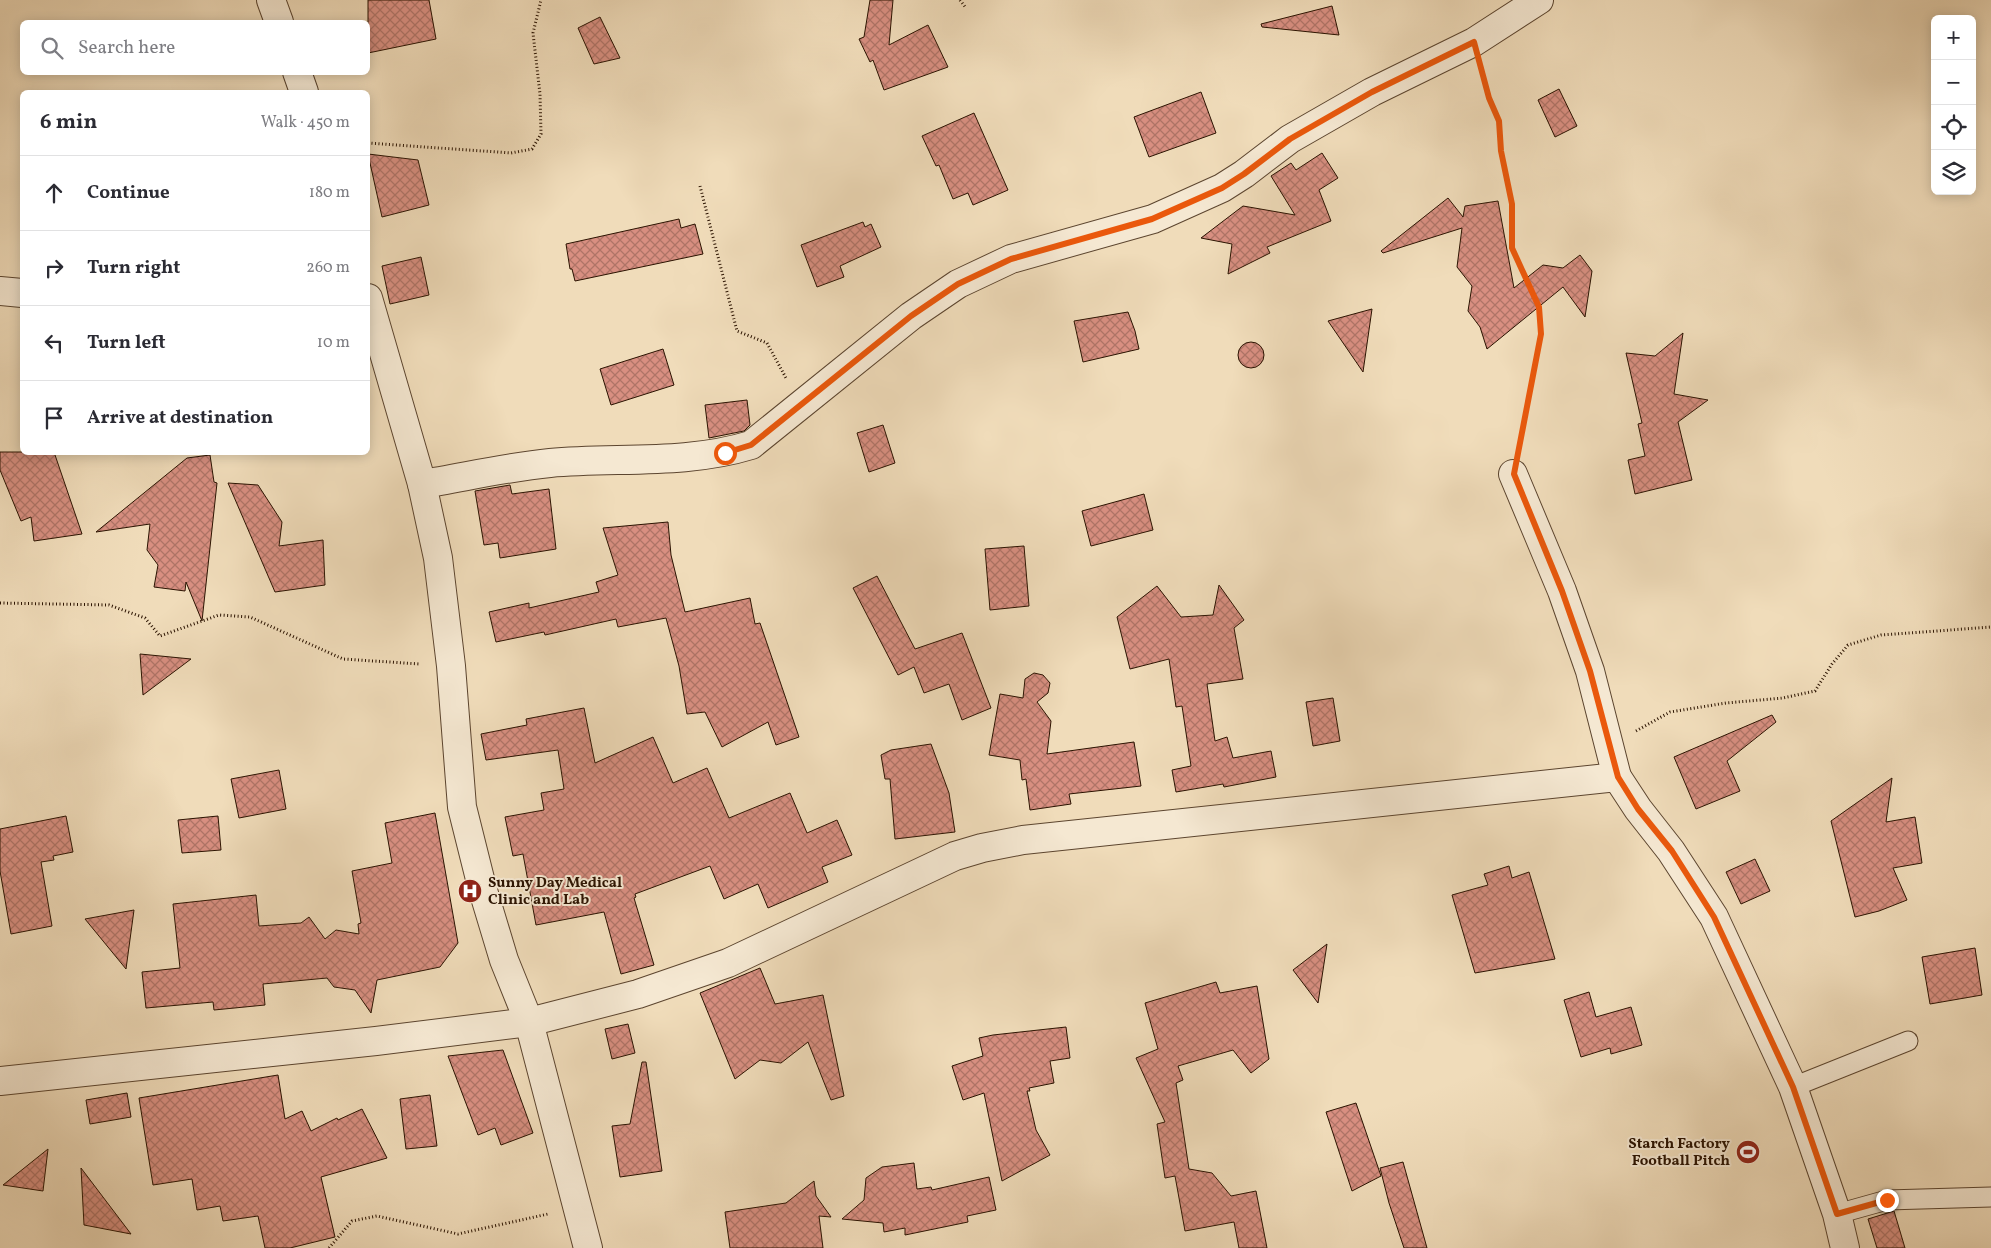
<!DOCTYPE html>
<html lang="en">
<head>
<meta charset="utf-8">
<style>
  :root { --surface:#fff; --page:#f2f2f3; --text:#2b2b33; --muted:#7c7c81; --line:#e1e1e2 }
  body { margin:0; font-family:Vollkorn,serif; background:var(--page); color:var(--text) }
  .controls { position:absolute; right:15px; top:15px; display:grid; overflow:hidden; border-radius:8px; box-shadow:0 2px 12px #0003 }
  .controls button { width:45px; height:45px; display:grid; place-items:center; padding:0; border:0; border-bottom:1px solid var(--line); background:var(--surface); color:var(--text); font:25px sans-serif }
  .stop { position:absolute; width:15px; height:15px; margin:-11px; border:4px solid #ea580c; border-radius:50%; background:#fff }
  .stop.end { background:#ea580c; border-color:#fff; box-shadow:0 1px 5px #0008 }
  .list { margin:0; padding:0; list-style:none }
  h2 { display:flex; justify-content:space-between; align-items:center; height:65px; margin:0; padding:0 20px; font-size:21px }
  h2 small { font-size:16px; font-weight:400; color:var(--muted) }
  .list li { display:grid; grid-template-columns:32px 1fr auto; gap:15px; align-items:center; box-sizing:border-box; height:75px; padding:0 20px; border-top:1px solid var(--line) }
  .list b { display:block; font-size:19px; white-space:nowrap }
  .list em { font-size:16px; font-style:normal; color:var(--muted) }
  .icon { flex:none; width:28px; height:28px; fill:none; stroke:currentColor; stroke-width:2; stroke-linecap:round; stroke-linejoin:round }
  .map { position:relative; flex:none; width:1991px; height:1248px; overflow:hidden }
  .search { position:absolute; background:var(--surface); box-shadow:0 2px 12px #0003; left:20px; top:20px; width:350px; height:55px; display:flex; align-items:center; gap:12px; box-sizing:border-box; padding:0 18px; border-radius:8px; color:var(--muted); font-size:19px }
  .panel { position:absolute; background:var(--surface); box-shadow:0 2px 12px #0003; left:20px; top:90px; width:350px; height:365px; border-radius:8px }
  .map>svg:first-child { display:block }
</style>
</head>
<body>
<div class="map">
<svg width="1991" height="1248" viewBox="0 0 1991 1248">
  <defs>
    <pattern id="building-cross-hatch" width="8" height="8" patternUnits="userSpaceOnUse" patternTransform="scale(1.25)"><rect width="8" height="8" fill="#d88f81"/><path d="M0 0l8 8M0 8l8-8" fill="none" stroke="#af7467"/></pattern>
  </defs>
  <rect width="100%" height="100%" fill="#f0dcba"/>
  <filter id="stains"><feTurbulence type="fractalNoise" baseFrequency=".004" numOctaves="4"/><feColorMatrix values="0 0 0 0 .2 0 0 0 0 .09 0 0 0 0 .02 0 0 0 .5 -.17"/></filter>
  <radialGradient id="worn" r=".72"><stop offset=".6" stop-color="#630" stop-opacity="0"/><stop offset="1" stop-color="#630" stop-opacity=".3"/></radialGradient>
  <g fill="url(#building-cross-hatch)" stroke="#2b1301">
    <polygon points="368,0 429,0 436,39 368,53"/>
    <polygon points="870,0 893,0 889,45 928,25 948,67 884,90 873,60 870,62 859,39 864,37"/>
    <polygon points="1332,6 1339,35 1262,27 1261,24"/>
    <polygon points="600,17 620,58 594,64 578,28"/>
    <polygon points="1559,89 1577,126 1555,137 1538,100"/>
    <polygon points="1201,92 1216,133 1149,157 1134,117"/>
    <polygon points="974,113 1008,190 973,205 968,193 953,199 939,165 936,166 922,136"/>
    <polygon points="1322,153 1338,178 1319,190 1331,221 1267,247 1270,253 1228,274 1232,244 1201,238 1243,206 1295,215 1271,176 1291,163 1296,170"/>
    <polygon points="368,154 418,160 429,205 382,217"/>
    <polygon points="1448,198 1463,217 1465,206 1498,201 1514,288 1543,265 1563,268 1580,255 1592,271 1585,317 1563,287 1487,349 1480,327 1468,311 1472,286 1457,267 1462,228 1383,253 1381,251"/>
    <polygon points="679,219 681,228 695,224 703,254 575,281 572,269 570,269 566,244"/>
    <polygon points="863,222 865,227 871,224 881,247 840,266 844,277 817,287 801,245"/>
    <polygon points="421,257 429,295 390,304 382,266"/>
    <polygon points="1372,309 1363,372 1328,321"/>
    <polygon points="1128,312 1135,331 1139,349 1083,362 1074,321"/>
    <polygon points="1683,333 1674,394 1708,400 1678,422 1692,480 1635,494 1628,460 1645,456 1638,424 1642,423 1626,353 1655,356"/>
    <circle cx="1251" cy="355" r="13"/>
    <polygon points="663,349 674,385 611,405 600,369"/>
    <polygon points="747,400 750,425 744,431 709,438 705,405"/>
    <polygon points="883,425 895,463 869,472 857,433"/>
    <polygon points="0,452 54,452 82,534 34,541 31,517 21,521 0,470"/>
    <polygon points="210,455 214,482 217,483 202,621 186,582 185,591 154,587 158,565 147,550 150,524 96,532 187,458"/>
    <polygon points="228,483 258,485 282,522 279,546 323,540 325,585 275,592"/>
    <polygon points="510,485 512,494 549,489 556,549 500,558 498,543 484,545 475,491"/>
    <polygon points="1144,494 1153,530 1091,546 1082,511"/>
    <polygon points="668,522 671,555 685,612 750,598 755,624 760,623 799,737 776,745 768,722 722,747 705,712 687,714 679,666 666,618 618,627 616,619 545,635 544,632 496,642 489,612 529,603 529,608 599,592 596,582 618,575 603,528"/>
    <polygon points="1024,546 1029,606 990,610 985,549"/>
    <polygon points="877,576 915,649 962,633 991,708 962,720 949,684 924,693 914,667 898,675 853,588"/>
    <polygon points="1219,585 1244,620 1234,628 1243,679 1207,684 1215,741 1227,737 1233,758 1271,751 1276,777 1224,787 1223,784 1176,792 1172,770 1191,766 1182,706 1176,707 1169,659 1130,669 1117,617 1157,586 1181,617 1213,615"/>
    <polygon points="140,654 191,659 143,695"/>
    <polygon points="1034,673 1043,675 1050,683 1048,693 1037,702 1051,721 1047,754 1134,742 1141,786 1069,794 1071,804 1030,810 1026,779 1022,780 1020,760 989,755 1000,694 1023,698 1025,679"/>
    <polygon points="1333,698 1340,741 1313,746 1306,702"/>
    <polygon points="584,708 595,763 653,737 673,783 707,768 729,818 790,793 807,833 837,820 852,855 822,867 828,882 768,908 758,884 724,899 710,866 635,894 636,897 634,898 654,965 621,974 604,912 536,925 523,854 513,856 505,817 544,810 541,793 564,789 558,750 486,760 481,734 527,725 526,719"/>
    <polygon points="1772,715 1776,722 1727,761 1740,791 1696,809 1674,757"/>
    <polygon points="931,744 949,793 955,832 895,839 890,779 885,779 881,755 891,750"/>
    <polygon points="279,770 286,809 239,818 231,779"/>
    <polygon points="1892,778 1886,822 1915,817 1922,863 1893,868 1907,900 1879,911 1855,917 1831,821"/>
    <polygon points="435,813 458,943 440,967 377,980 371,1013 355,990 334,987 327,978 263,984 265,1005 214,1010 213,1002 146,1008 142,972 180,968 173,904 256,895 259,926 301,923 309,917 325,939 336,930 359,934 358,924 361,923 352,871 392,863 385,823"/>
    <polygon points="66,816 73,852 53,856 54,860 41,862 52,926 11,934 0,871 0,829"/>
    <polygon points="218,816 221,850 182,853 178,820"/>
    <polygon points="1755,859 1770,891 1741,904 1726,872"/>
    <polygon points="1509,866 1512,878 1529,872 1555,959 1475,973 1452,895 1488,885 1484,874"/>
    <polygon points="134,910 126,969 85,919"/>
    <polygon points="1327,944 1318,1003 1293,970"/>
    <polygon points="1975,948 1982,995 1930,1004 1922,957"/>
    <polygon points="760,968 775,1004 823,995 844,1096 831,1100 808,1042 781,1063 760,1060 735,1079 700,993"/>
    <polygon points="1216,982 1220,993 1257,986 1269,1059 1251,1073 1233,1050 1178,1066 1183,1080 1176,1083 1189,1169 1212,1173 1231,1196 1256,1191 1267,1248 1239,1248 1234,1222 1185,1231 1175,1176 1165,1178 1157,1124 1165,1122 1136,1058 1158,1049 1145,1003"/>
    <polygon points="1589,992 1596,1017 1631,1007 1642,1045 1611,1054 1610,1048 1581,1057 1564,1000"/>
    <polygon points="628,1024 635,1053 612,1059 605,1029"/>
    <polygon points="1066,1027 1070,1058 1050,1061 1054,1083 1029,1088 1030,1091 1027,1091 1036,1130 1050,1155 1002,1181 984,1093 963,1100 952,1066 983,1056 979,1038 993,1035"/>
    <polygon points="503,1050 533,1133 501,1145 495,1128 478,1135 448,1056"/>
    <polygon points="642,1062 646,1062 662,1171 620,1177 612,1126 630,1124"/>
    <polygon points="278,1075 285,1119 302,1111 311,1131 337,1118 338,1120 362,1109 387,1158 321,1177 335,1237 290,1248 265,1248 258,1216 223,1221 220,1206 197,1210 192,1179 153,1185 139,1098"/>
    <polygon points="127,1093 131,1117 90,1124 86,1100"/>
    <polygon points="430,1095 437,1146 406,1149 400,1099"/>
    <polygon points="1356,1103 1381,1176 1352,1191 1326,1112"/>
    <polygon points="48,1149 43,1191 3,1185"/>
    <polygon points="1403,1162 1427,1248 1404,1248 1389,1203 1380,1168"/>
    <polygon points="914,1163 917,1189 931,1187 932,1190 989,1177 996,1210 967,1216 968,1222 905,1235 905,1228 884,1232 883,1223 842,1219 864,1200 866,1178 882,1167"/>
    <polygon points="81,1168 131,1234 84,1225"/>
    <polygon points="814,1181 816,1196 831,1217 819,1216 823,1248 730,1248 725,1212 786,1203"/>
    <polygon points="1894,1211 1905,1248 1877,1248 1868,1219"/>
  </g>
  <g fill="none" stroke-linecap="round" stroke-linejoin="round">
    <g stroke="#5c452f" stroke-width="21">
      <g id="service">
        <polyline points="1793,1087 1908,1041"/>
        <polyline points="1837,1214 1887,1200 1991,1197"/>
      </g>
    </g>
    <g stroke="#5c452f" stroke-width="30">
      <g id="minor">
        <polyline points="271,0 279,22"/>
        <polyline points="297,72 304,92"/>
        <polyline points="0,291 22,293"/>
        <polyline points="368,298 422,484 438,558 451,666 462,807 482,887 504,960 529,1022 588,1248"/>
        <polyline points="1513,474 1562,591 1590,671 1617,777"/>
        <path d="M422 484C465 477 508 467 550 463 617 457 686 465 751 445L911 316 958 284 1011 259 1153 219 1222 188 1244 174 1290 139 1372 92 1474 42 1539 0"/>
        <polyline points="0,1081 376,1041 529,1022 638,994 728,963 955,856 982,848 1023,840 1617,777 1638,809 1671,851 1714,917 1793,1087 1837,1214 1845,1248"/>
      </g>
    </g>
    <g stroke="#2b1301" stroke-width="3" stroke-dasharray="1 2.5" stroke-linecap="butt">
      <polyline points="960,0 966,8"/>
      <polyline points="1482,72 1489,97 1499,121 1501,151 1512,204 1512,248 1539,307 1541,334 1519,446"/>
      <polyline points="368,143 511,153 532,149 541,134 540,94 533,33 541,0"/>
      <polyline points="700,186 737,331 767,343 786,378"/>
      <polyline points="0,603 109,605 145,618 160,636 219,615 250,617 343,659 420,664"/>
      <polyline points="1636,731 1670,712 1726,703 1783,698 1815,691 1832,664 1848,645 1881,635 1991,627"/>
      <polyline points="329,1248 352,1221 377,1216 458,1234 548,1214"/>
    </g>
    <use href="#service" stroke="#f5e8d2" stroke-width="19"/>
    <use href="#minor" stroke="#f5e8d2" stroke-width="28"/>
  </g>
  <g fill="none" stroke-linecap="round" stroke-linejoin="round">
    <polyline stroke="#ea580c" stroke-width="6" points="725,453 751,445 911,316 958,284 1011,259 1152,219 1222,188 1244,174 1290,139 1372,92 1474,42 1489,98 1499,121 1501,151 1512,204 1512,248 1539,307 1541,334 1514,474 1562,591 1590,671 1618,777 1638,809 1672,851 1714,917 1793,1087 1837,1214 1887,1200"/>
  </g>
  <defs>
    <g id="hospital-disc" transform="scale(1.25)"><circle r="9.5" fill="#8f2418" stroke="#f5e8d2"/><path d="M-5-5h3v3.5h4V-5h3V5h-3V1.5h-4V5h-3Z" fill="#fff"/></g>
    <g id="stadium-disc" transform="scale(1.25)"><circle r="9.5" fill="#8f2418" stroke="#f5e8d2"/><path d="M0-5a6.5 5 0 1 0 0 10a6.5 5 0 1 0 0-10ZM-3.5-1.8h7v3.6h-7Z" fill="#fff"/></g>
  </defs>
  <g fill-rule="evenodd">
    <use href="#hospital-disc" x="470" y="891"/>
    <use href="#stadium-disc" x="1748" y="1152"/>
  </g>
  <g text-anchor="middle" stroke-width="4" stroke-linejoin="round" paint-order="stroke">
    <g font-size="15" font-weight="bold" fill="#2b1301" stroke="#f5e8d2" text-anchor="start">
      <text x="488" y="887">Sunny Day Medical<tspan x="488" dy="17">Clinic and Lab</tspan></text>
      <text x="1730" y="1148" text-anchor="end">Starch Factory<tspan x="1730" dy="17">Football Pitch</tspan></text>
    </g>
  </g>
  <rect width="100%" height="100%" filter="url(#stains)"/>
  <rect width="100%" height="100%" fill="url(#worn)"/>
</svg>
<div class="controls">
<button>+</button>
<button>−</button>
<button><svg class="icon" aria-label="locate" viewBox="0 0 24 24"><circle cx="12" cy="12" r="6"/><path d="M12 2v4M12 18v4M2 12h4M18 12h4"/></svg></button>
<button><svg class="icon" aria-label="layers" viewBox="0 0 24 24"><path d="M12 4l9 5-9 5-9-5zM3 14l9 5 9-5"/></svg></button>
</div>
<div class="stop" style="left:725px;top:453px"></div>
<div class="stop end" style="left:1887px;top:1200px"></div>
<div class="search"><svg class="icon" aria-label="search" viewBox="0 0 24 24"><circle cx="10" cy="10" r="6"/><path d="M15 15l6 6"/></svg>Search here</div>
<section class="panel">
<h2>6 min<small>Walk · 450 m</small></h2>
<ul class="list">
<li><svg class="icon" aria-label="ahead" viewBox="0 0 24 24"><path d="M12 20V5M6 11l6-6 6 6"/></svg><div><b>Continue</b></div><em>180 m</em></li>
<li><svg class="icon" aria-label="right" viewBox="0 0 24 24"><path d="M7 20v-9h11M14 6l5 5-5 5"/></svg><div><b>Turn right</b></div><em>260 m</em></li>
<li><svg class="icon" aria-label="left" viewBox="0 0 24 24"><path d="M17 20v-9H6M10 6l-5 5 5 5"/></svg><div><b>Turn left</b></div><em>10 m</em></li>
<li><svg class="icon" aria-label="arrive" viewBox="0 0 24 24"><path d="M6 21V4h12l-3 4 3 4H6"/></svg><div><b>Arrive at destination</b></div></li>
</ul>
</section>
</div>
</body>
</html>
